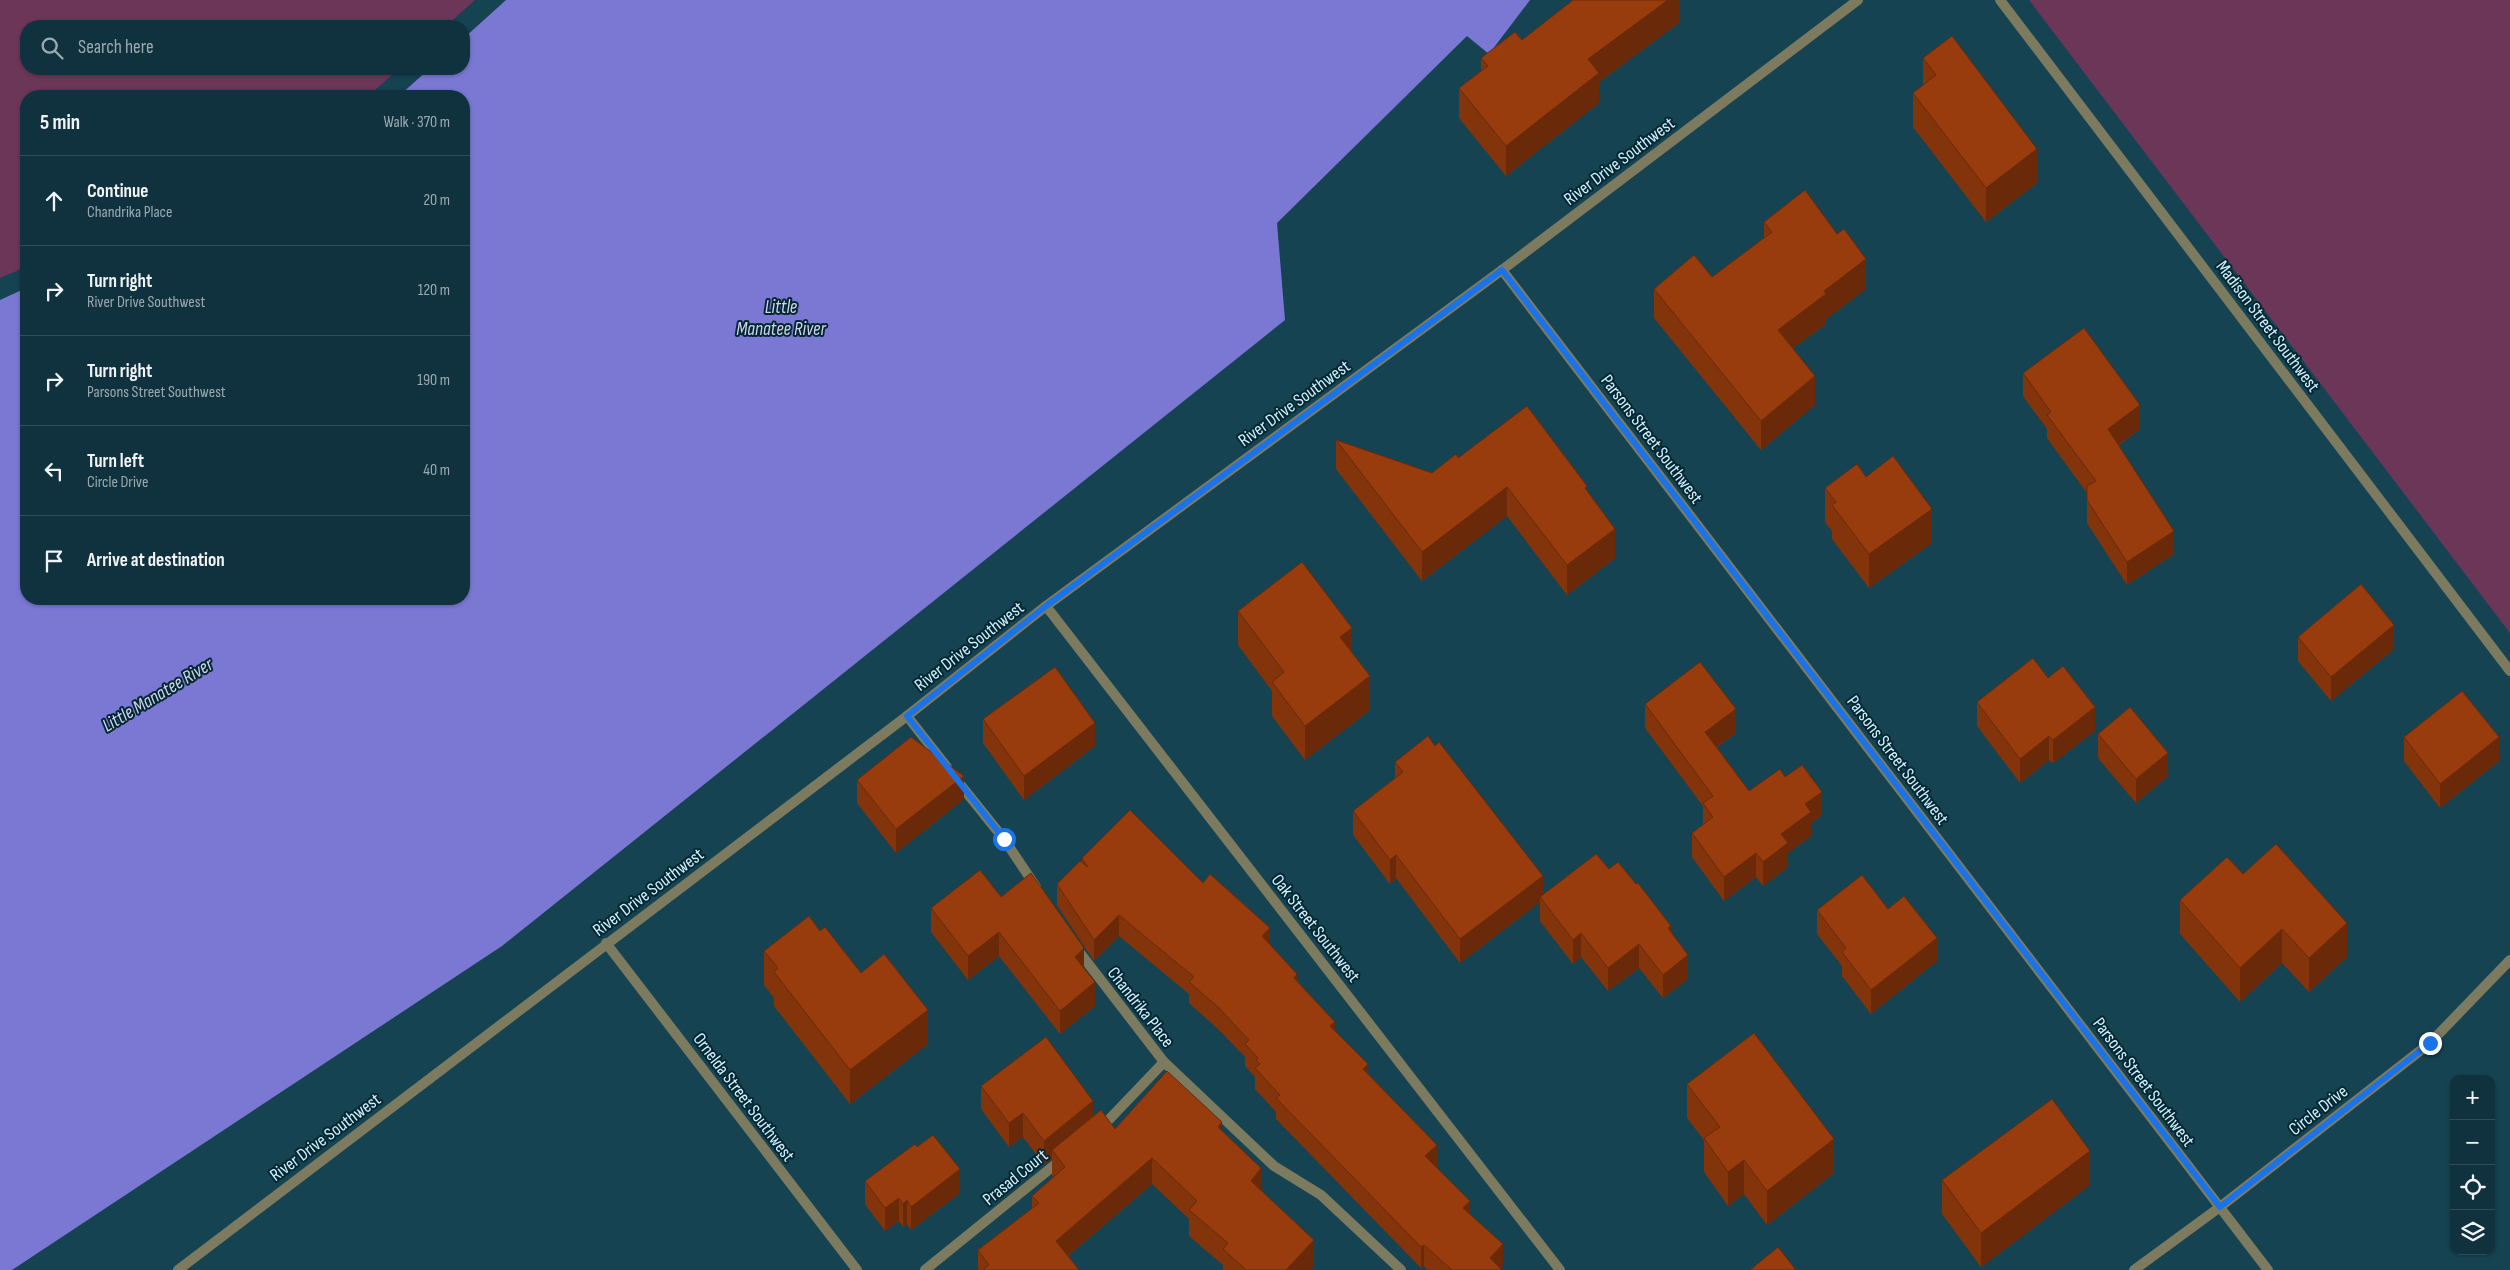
<!DOCTYPE html>
<html lang="en">
<head>
<meta charset="utf-8">
<style>
  :root { --surface:#10323e; --page:#193a45; --text:#f1f3f6; --muted:#9caab0; --line:#304d58 }
  body { margin:0; font-family:"Sofia Sans Condensed",sans-serif; background:var(--page); color:var(--text) }
  .controls { position:absolute; right:15px; bottom:15px; display:grid; overflow:hidden; border-radius:10px; box-shadow:0 1px 4px #0004 }
  .controls button { width:45px; height:45px; display:grid; place-items:center; padding:0; border:0; border-bottom:1px solid var(--line); background:var(--surface); color:var(--text); font:25px sans-serif }
  .stop { position:absolute; width:15px; height:15px; margin:-11px; border:4px solid #1a73e8; border-radius:50%; background:#fff }
  .stop.end { background:#1a73e8; border-color:#fff; box-shadow:0 1px 5px #0008 }
  .list { margin:0; padding:0; list-style:none }
  h2 { display:flex; justify-content:space-between; align-items:center; height:65px; margin:0; padding:0 20px; font-size:21px }
  h2 small { font-size:16px; font-weight:400; color:var(--muted) }
  .list li { display:grid; grid-template-columns:32px 1fr auto; gap:15px; align-items:center; box-sizing:border-box; height:90px; padding:0 20px; border-top:1px solid var(--line) }
  .list b { display:block; font-size:19px; white-space:nowrap }
  .list p { margin:0; font-size:16px; white-space:nowrap; color:var(--muted) }
  .list em { font-size:16px; font-style:normal; color:var(--muted) }
  .icon { flex:none; width:28px; height:28px; fill:none; stroke:currentColor; stroke-width:2; stroke-linecap:round; stroke-linejoin:round }
  .map { position:relative; flex:none; width:2510px; height:1270px; overflow:hidden }
  .search { position:absolute; background:var(--surface); box-shadow:0 1px 4px #0004; left:20px; top:20px; width:450px; height:55px; display:flex; align-items:center; gap:12px; box-sizing:border-box; padding:0 18px; border-radius:20px; color:var(--muted); font-size:19px }
  .panel { position:absolute; background:var(--surface); box-shadow:0 1px 4px #0004; left:20px; top:90px; width:450px; height:515px; border-radius:20px }
  .map>svg:first-child { display:block }
</style>
</head>
<body>
<div class="map">
<svg width="2510" height="1270" viewBox="0 0 2510 1270">
  <rect width="100%" height="100%" fill="#164352"/>
  <g fill="#6c3659">
    <polygon points="0,0 475,0 446,26 26,26 26,69 399,69 368,96 26,96 26,267 0,278"/>
    <polygon points="2029,0 2510,0 2510,633"/>
  </g>
  <polygon fill="#7a78d3" points="506,0 1530,0 1489,54 1467,36 1277,223 1285,320 502,946 12,1270 0,1270 0,300 26,288 26,599 464,599 464,96 399,96 429,69 464,69 464,38"/>
  <g fill="none" stroke-linecap="round" stroke-linejoin="round">
    <g stroke="#7d7b5f" stroke-width="10">
      <polyline points="2000,0 2510,671"/>
      <polyline points="1502,270 2268,1270"/>
      <polyline points="1046,606 1560,1270"/>
      <polyline points="907,716 947,767"/>
      <polyline points="955,778 1004,839 1036,887"/>
      <polyline points="606,943 857,1270"/>
      <polyline points="1077,949 1164,1062 1274,1166 1321,1195 1401,1270"/>
      <polyline points="1099,1130 1164,1062"/>
      <polyline points="178,1270 907,716 1046,606 1502,270 1858,0"/>
      <polyline points="925,1270 1062,1159"/>
      <polyline points="2134,1270 2220,1207 2430,1043 2510,960"/>
    </g>
  </g>
  <g fill="#83340b">
    <polygon points="1680,0 1680,22 1599,82 1599,103 1506,176 1459,118 1459,88 1481,71 1481,58 1522,40"/>
    <polygon points="1923,58 2037,183 1986,222 1913,127 1913,93 1923,85"/>
    <polygon points="1764,222 1866,289 1826,319 1826,324 1793,348 1815,405 1761,450 1654,318 1654,289 1712,277 1764,239"/>
    <polygon points="2023,373 2140,429 2119,445 2174,554 2127,585 2087,523 2087,493 2047,438 2047,429 2023,396"/>
    <polygon points="1336,440 1432,473 1458,458 1587,492 1615,558 1567,595 1507,516 1422,581 1336,469"/>
    <polygon points="1866,477 1932,543 1869,588 1832,539 1832,531 1825,522 1825,488"/>
    <polygon points="1238,611 1352,653 1370,710 1305,760 1272,716 1272,691 1238,645"/>
    <polygon points="2298,637 2394,649 2331,701 2298,661"/>
    <polygon points="2048,678 2095,731 2053,763 2049,760 2020,783 1977,726 1977,702"/>
    <polygon points="1645,704 1736,733 1717,747 1749,791 1785,777 1822,815 1811,823 1811,836 1788,853 1788,867 1763,886 1756,877 1724,901 1692,857 1692,833 1703,825 1703,806 1645,728"/>
    <polygon points="983,719 1095,746 1024,800 983,743"/>
    <polygon points="2098,734 2168,776 2136,803 2098,758"/>
    <polygon points="2404,737 2499,761 2440,808 2404,761"/>
    <polygon points="1435,746 1543,895 1609,869 1671,933 1688,979 1663,998 1639,968 1608,991 1581,957 1573,964 1540,921 1540,902 1460,963 1396,878 1390,884 1353,835 1353,811 1395,779 1395,762"/>
    <polygon points="857,780 964,799 896,853 857,803"/>
    <polygon points="1082,858 1203,883 1270,944 1335,1031 1368,1073 1437,1167 1470,1214 1503,1265 1500,1268 1502,1270 1428,1270 1424,1266 1421,1268 1276,1119 1276,1112 1255,1089 1255,1077 1245,1066 1245,1057 1219,1030 1189,1003 1189,994 1119,936 1094,961 1057,905 1057,884 1082,862"/>
    <polygon points="2243,874 2347,957 2309,992 2282,963 2240,1002 2180,934 2180,900"/>
    <polygon points="1001,897 1084,969 1095,1006 1060,1034 999,956 968,980 931,932 931,908"/>
    <polygon points="1888,909 1937,961 1871,1014 1842,976 1842,966 1817,934 1817,910"/>
    <polygon points="820,931 928,1044 850,1104 774,1006 774,998 764,985 764,951"/>
    <polygon points="1687,1084 1834,1173 1767,1225 1744,1194 1728,1206 1704,1172 1704,1140 1687,1118"/>
    <polygon points="981,1086 1093,1117 1115,1129 1222,1132 1261,1191 1314,1266 1310,1270 1223,1270 1223,1265 1189,1236 1189,1219 1152,1184 1068,1256 1079,1270 978,1270 978,1250 1032,1208 1032,1196 1053,1177 1052,1176 1052,1158 1044,1165 1023,1137 1009,1147 981,1109"/>
    <polygon points="917,1147 960,1193 911,1230 907,1224 903,1227 899,1221 885,1231 865,1204 865,1181"/>
    <polygon points="1942,1180 2090,1185 1981,1267 1942,1214"/>
  </g>
  <g fill="#6a2a09">
    <polygon points="1668,0 1680,0 1680,22 1599,82 1599,103 1506,176 1506,146 1588,59"/>
    <polygon points="2037,149 2037,183 1986,222 1986,188"/>
    <polygon points="1866,259 1866,289 1826,319 1826,324 1778,359 1778,330 1824,291"/>
    <polygon points="1815,376 1815,405 1761,450 1761,421"/>
    <polygon points="2140,405 2140,429 2108,452 2108,429"/>
    <polygon points="1507,487 1507,516 1422,581 1422,552"/>
    <polygon points="1932,509 1932,543 1869,588 1869,554"/>
    <polygon points="1615,529 1615,558 1567,595 1567,565"/>
    <polygon points="2174,531 2174,554 2127,585 2127,562"/>
    <polygon points="2394,625 2394,649 2331,701 2331,677"/>
    <polygon points="1352,628 1352,662 1340,637"/>
    <polygon points="1370,676 1370,710 1305,760 1305,726"/>
    <polygon points="2095,707 2095,731 2053,763 2053,740"/>
    <polygon points="1736,709 1736,733 1705,755 1705,732"/>
    <polygon points="1095,723 1095,746 1024,800 1024,776"/>
    <polygon points="2049,736 2049,760 2020,783 2020,759"/>
    <polygon points="2499,737 2499,761 2440,808 2440,784"/>
    <polygon points="2168,753 2168,776 2136,803 2136,779"/>
    <polygon points="964,776 964,799 896,853 896,829"/>
    <polygon points="1822,792 1822,815 1811,823 1811,836 1788,853 1788,867 1763,886 1763,862 1781,834 1805,804"/>
    <polygon points="1756,853 1756,877 1724,901 1724,877"/>
    <polygon points="1396,855 1396,878 1390,884 1390,860"/>
    <polygon points="1543,876 1543,900 1540,897 1540,902 1460,963 1460,939"/>
    <polygon points="1119,915 1119,936 1094,961 1094,940"/>
    <polygon points="2347,923 2347,957 2309,992 2309,958"/>
    <polygon points="1671,926 1671,949 1668,928"/>
    <polygon points="1270,928 1270,949 1262,936"/>
    <polygon points="2282,929 2282,963 2240,1002 2240,968"/>
    <polygon points="999,932 999,956 968,980 968,956"/>
    <polygon points="1581,933 1581,957 1573,964 1573,940"/>
    <polygon points="1937,938 1937,961 1871,1014 1871,990"/>
    <polygon points="1639,944 1639,968 1608,991 1608,968"/>
    <polygon points="1084,948 1084,971 1075,957"/>
    <polygon points="1688,955 1688,979 1663,998 1663,975"/>
    <polygon points="1297,974 1297,995 1294,978"/>
    <polygon points="1095,982 1095,1006 1060,1034 1060,1011"/>
    <polygon points="928,1010 928,1044 850,1104 850,1070"/>
    <polygon points="1335,1022 1335,1043 1330,1026"/>
    <polygon points="1368,1064 1368,1085 1363,1069"/>
    <polygon points="1093,1101 1093,1125 1052,1150 1052,1158 1044,1165 1044,1141"/>
    <polygon points="1023,1113 1023,1137 1009,1147 1009,1123"/>
    <polygon points="1222,1122 1222,1148 1218,1127"/>
    <polygon points="1834,1139 1834,1173 1767,1225 1767,1191"/>
    <polygon points="1437,1145 1437,1167 1425,1177 1425,1156"/>
    <polygon points="2090,1151 2090,1185 1981,1267 1981,1233"/>
    <polygon points="1152,1158 1152,1184 1056,1266 1056,1241"/>
    <polygon points="1744,1160 1744,1194 1728,1206 1728,1172"/>
    <polygon points="1261,1168 1261,1194 1251,1181"/>
    <polygon points="960,1169 960,1193 911,1230 911,1207"/>
    <polygon points="899,1198 899,1221 885,1231 885,1208"/>
    <polygon points="907,1200 907,1224 903,1227 903,1204"/>
    <polygon points="1470,1201 1470,1223 1463,1208"/>
    <polygon points="1314,1240 1314,1266 1310,1270 1286,1270"/>
    <polygon points="1503,1244 1503,1265 1499,1270 1490,1258"/>
    <polygon points="1424,1245 1424,1266 1421,1268 1421,1247"/>
  </g>
  <g fill="#983c0d" stroke="#6a2a09">
    <polygon points="1573,0 1668,0 1588,59 1599,73 1506,146 1459,88 1488,66 1481,58 1515,32 1522,40"/>
    <polygon points="1952,36 2037,149 1986,188 1913,93 1936,75 1923,58"/>
    <polygon points="1805,190 1837,234 1844,229 1866,259 1824,291 1826,294 1778,330 1815,376 1761,421 1654,289 1694,255 1712,277 1772,232 1764,222"/>
    <polygon points="2084,328 2140,405 2108,429 2174,531 2127,562 2087,500 2087,486 2096,481 2047,415 2051,412 2023,373"/>
    <polygon points="1527,406 1587,486 1585,488 1615,529 1567,565 1507,487 1422,552 1336,440 1432,473 1456,454 1458,458"/>
    <polygon points="1893,456 1932,509 1869,554 1832,505 1836,502 1825,488 1857,464 1866,477"/>
    <polygon points="1302,562 1352,628 1340,637 1370,676 1305,726 1272,682 1284,672 1238,611"/>
    <polygon points="2361,584 2394,625 2331,677 2298,637"/>
    <polygon points="2033,658 2048,678 2063,666 2095,707 2053,740 2049,736 2020,759 1977,702"/>
    <polygon points="1700,662 1736,709 1705,732 1749,791 1780,769 1785,777 1802,765 1822,792 1805,804 1811,812 1781,834 1788,843 1763,862 1756,853 1724,877 1692,833 1713,817 1703,803 1713,796 1645,704"/>
    <polygon points="1055,667 1095,723 1024,776 983,719"/>
    <polygon points="2462,691 2499,737 2440,784 2404,737"/>
    <polygon points="2130,707 2168,753 2136,779 2098,734"/>
    <polygon points="1428,736 1435,746 1439,742 1543,876 1460,939 1396,855 1390,860 1353,811 1403,772 1395,762"/>
    <polygon points="911,737 964,776 896,829 857,780"/>
    <polygon points="1130,810 1203,883 1210,874 1270,928 1262,936 1297,974 1294,978 1335,1022 1330,1026 1368,1064 1363,1069 1437,1145 1425,1156 1470,1201 1463,1208 1503,1244 1490,1258 1502,1270 1452,1270 1424,1245 1421,1247 1276,1098 1280,1095 1255,1068 1260,1064 1256,1060 1258,1058 1245,1044 1249,1040 1219,1008 1189,982 1194,977 1119,915 1094,940 1057,884 1080,861 1088,867 1082,858"/>
    <polygon points="2276,844 2347,923 2309,958 2282,929 2240,968 2180,900 2227,857 2243,874"/>
    <polygon points="1596,854 1609,869 1618,862 1636,884 1638,883 1671,926 1668,928 1688,955 1663,975 1639,944 1608,968 1581,933 1573,940 1540,897"/>
    <polygon points="980,870 1001,897 1031,873 1084,948 1075,957 1095,982 1060,1011 999,932 968,956 931,908"/>
    <polygon points="1862,875 1888,909 1904,896 1937,938 1871,990 1842,952 1846,948 1817,910"/>
    <polygon points="809,916 820,931 825,927 861,973 884,954 928,1010 850,1070 774,972 778,968 764,951"/>
    <polygon points="1754,1033 1834,1139 1767,1191 1744,1160 1728,1172 1704,1138 1720,1127 1687,1084"/>
    <polygon points="1046,1037 1093,1101 1044,1141 1023,1113 1009,1123 981,1086"/>
    <polygon points="1167,1071 1222,1122 1218,1127 1261,1168 1251,1181 1314,1240 1286,1270 1246,1270 1223,1249 1228,1243 1189,1210 1197,1201 1152,1158 1056,1241 1079,1270 983,1270 989,1265 978,1250 1039,1203 1032,1196 1065,1167 1052,1150 1101,1110 1115,1129"/>
    <polygon points="2052,1099 2090,1151 1981,1233 1942,1180"/>
    <polygon points="933,1135 960,1169 911,1207 907,1200 903,1204 899,1198 885,1208 865,1181 915,1144 917,1147"/>
    <polygon points="1778,1247 1796,1270 1750,1270"/>
  </g>
  <g fill="none" stroke-linecap="round" stroke-linejoin="round">
    <polyline stroke="#1a73e8" stroke-width="6" points="1004,839 907,716 1046,606 1502,270 2220,1207 2430,1043"/>
  </g>
  <g text-anchor="middle" stroke-width="4" stroke-linejoin="round" paint-order="stroke">
    <g font-size="18" fill="#d3f2fe" stroke="#032834">
      <text transform="translate(1619 161) rotate(-37)" y="6">River Drive Southwest</text>
      <text transform="translate(2268 326) rotate(53)" y="6">Madison Street Southwest</text>
      <text transform="translate(1294 403) rotate(-36)" y="6">River Drive Southwest</text>
      <text transform="translate(1652 439) rotate(53)" y="6">Parsons Street Southwest</text>
      <text transform="translate(969 646) rotate(-38)" y="6">River Drive Southwest</text>
      <text transform="translate(1898 760) rotate(53)" y="6">Parsons Street Southwest</text>
      <text transform="translate(648 892) rotate(-37)" y="6">River Drive Southwest</text>
      <text transform="translate(1316 928) rotate(52)" y="6">Oak Street Southwest</text>
      <text transform="translate(1141 1007) rotate(52)" y="6">Chandrika Place</text>
      <text transform="translate(2144 1082) rotate(53)" y="6">Parsons Street Southwest</text>
      <text transform="translate(744 1097) rotate(53)" y="6">Ornelda Street Southwest</text>
      <text transform="translate(2318 1110) rotate(-38)" y="6">Circle Drive</text>
      <text transform="translate(325 1137) rotate(-37)" y="6">River Drive Southwest</text>
      <text transform="translate(1015 1177) rotate(-39)" y="6">Prasad Court</text>
    </g>
    <g font-size="19" font-style="italic" fill="#d3d5ed" stroke="#032834">
      <text x="781" y="313">Little<tspan x="781" dy="22">Manatee River</tspan></text>
      <text transform="translate(157 694) rotate(-31)" y="7">Little Manatee River</text>
    </g>
  </g>
</svg>
<div class="controls">
<button>+</button>
<button>−</button>
<button><svg class="icon" aria-label="locate" viewBox="0 0 24 24"><circle cx="12" cy="12" r="6"/><path d="M12 2v4M12 18v4M2 12h4M18 12h4"/></svg></button>
<button><svg class="icon" aria-label="layers" viewBox="0 0 24 24"><path d="M12 4l9 5-9 5-9-5zM3 14l9 5 9-5"/></svg></button>
</div>
<div class="stop" style="left:1004px;top:839px"></div>
<div class="stop end" style="left:2430px;top:1043px"></div>
<div class="search"><svg class="icon" aria-label="search" viewBox="0 0 24 24"><circle cx="10" cy="10" r="6"/><path d="M15 15l6 6"/></svg>Search here</div>
<section class="panel">
<h2>5 min<small>Walk · 370 m</small></h2>
<ul class="list">
<li><svg class="icon" aria-label="ahead" viewBox="0 0 24 24"><path d="M12 20V5M6 11l6-6 6 6"/></svg><div><b>Continue</b><p>Chandrika Place</p></div><em>20 m</em></li>
<li><svg class="icon" aria-label="right" viewBox="0 0 24 24"><path d="M7 20v-9h11M14 6l5 5-5 5"/></svg><div><b>Turn right</b><p>River Drive Southwest</p></div><em>120 m</em></li>
<li><svg class="icon" aria-label="right" viewBox="0 0 24 24"><path d="M7 20v-9h11M14 6l5 5-5 5"/></svg><div><b>Turn right</b><p>Parsons Street Southwest</p></div><em>190 m</em></li>
<li><svg class="icon" aria-label="left" viewBox="0 0 24 24"><path d="M17 20v-9H6M10 6l-5 5 5 5"/></svg><div><b>Turn left</b><p>Circle Drive</p></div><em>40 m</em></li>
<li><svg class="icon" aria-label="arrive" viewBox="0 0 24 24"><path d="M6 21V4h12l-3 4 3 4H6"/></svg><div><b>Arrive at destination</b></div></li>
</ul>
</section>
</div>
</body>
</html>
